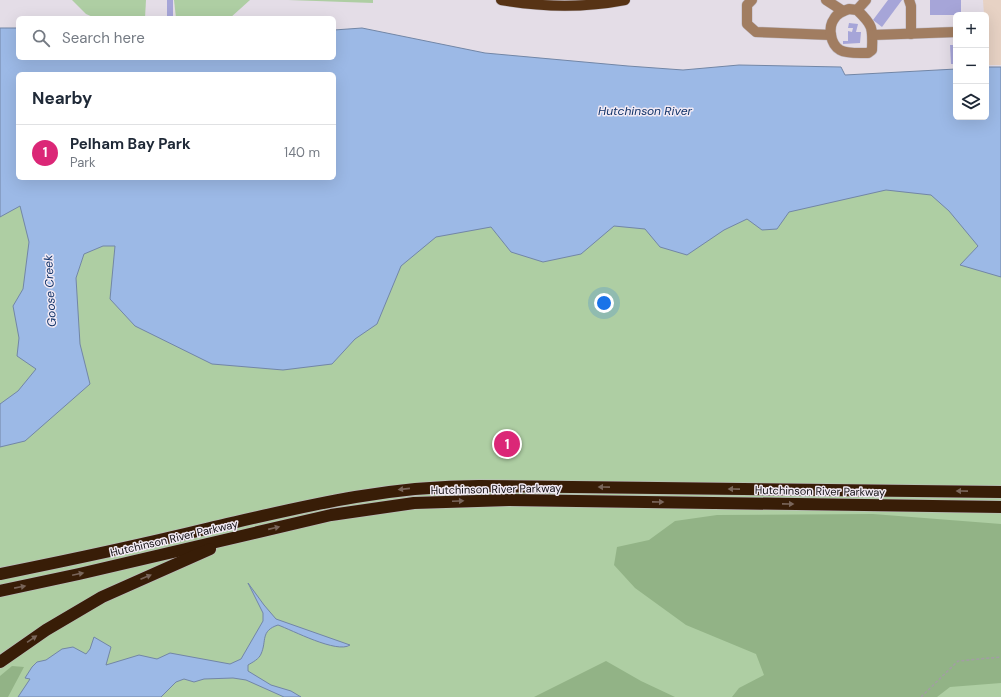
<!DOCTYPE html>
<html lang="en">
<head>
<meta charset="utf-8">
<style>
  :root { --surface:#fff; --page:#f2f2f3; --text:#1f2937; --muted:#747a83; --line:#e0e1e3; --accent:#db2777 }
  body { margin:0; font-family:"DM Sans",sans-serif; background:var(--page); color:var(--text) }
  .controls { position:absolute; right:12px; top:12px; display:grid; overflow:hidden; border-radius:6px; box-shadow:0 4px 16px #0002 }
  .controls button { width:36px; height:36px; display:grid; place-items:center; padding:0; border:0; border-bottom:1px solid var(--line); background:var(--surface); color:var(--text); font:20px sans-serif }
  .you { position:absolute; left:604px; top:303px; width:14px; height:14px; margin:-10px; border:3px solid #fff; border-radius:50%; background:#1a73e8; box-shadow:0 0 0 6px #1a73e833 }
  .badge { display:grid; place-items:center; width:26px; height:26px; border-radius:50%; background:var(--accent); color:#fff; font-size:13px; font-weight:700 }
  .pin { position:absolute; translate:-50% -50%; border:2px solid #fff; box-shadow:0 1px 4px #0006 }
  .list { margin:0; padding:0; list-style:none }
  h2 { display:flex; justify-content:space-between; align-items:center; height:52px; margin:0; padding:0 16px; font-size:17px }
  h2 small { font-size:13px; font-weight:400; color:var(--muted) }
  .list li { display:grid; grid-template-columns:26px 1fr auto; gap:12px; align-items:center; box-sizing:border-box; height:56px; padding:0 16px; border-top:1px solid var(--line) }
  .list b { display:block; font-size:15px; white-space:nowrap }
  .list p { margin:0; font-size:13px; white-space:nowrap; color:var(--muted) }
  .list em { font-size:13px; font-style:normal; color:var(--muted) }
  .icon { flex:none; width:22px; height:22px; fill:none; stroke:currentColor; stroke-width:2; stroke-linecap:round; stroke-linejoin:round }
  .map { position:relative; flex:none; width:1001px; height:697px; overflow:hidden }
  .search { position:absolute; background:var(--surface); box-shadow:0 4px 16px #0002; left:16px; top:16px; width:320px; height:44px; display:flex; align-items:center; gap:10px; box-sizing:border-box; padding:0 14px; border-radius:6px; color:var(--muted); font-size:15px }
  .panel { position:absolute; background:var(--surface); box-shadow:0 4px 16px #0002; left:16px; top:72px; width:320px; height:108px; border-radius:6px }
  .map>svg:first-child { display:block }
</style>
</head>
<body>
<div class="map">
<svg width="1001" height="697" viewBox="0 0 1001 697">
  <rect width="100%" height="100%" fill="#e4dde7"/>
  <polygon fill="#e7d2c4" points="983,0 1001,0 1001,65 986,65 986,15 984,15"/>
  <g fill="#aecea3">
    <polygon points="72,0 146,0 145,18 95,18 86,14"/>
    <polygon points="174,0 250,0 230,18 176,18"/>
    <polygon points="288,0 373,0 373,3"/>
    <polygon points="1001,166 1001,697 0,697 0,174 18,178 29,178 47,401 59,248 348,201"/>
  </g>
  <g fill="#92b386">
    <polygon points="873,514 1001,524 1001,683 950,687 937,697 732,697 739,688 764,675 756,654 686,625 635,588 614,565 617,547 649,540 675,521 717,515"/>
    <polygon points="606,661 641,681 675,697 534,697"/>
    <polygon points="12,666 24,667 8,697 0,697 0,676"/>
  </g>
  <g fill="#9cb9e6" stroke="#7286a6" fill-rule="evenodd">
    <path d="M0 28H18V58H334V30L362 28 485 53 628 66 683 70 739 65 841 67 845 75 956 69V117H986V67H1001V277L960 265 978 246 949 211 931 195 886 190 789 212 777 229 762 230 747 219 724 230 687 255 660 247 645 229 614 226 581 254 543 262 511 252 491 227 436 237 401 266 377 324 355 339 332 364 283 370 212 364 135 326 110 299 115 246H103L84 254 76 278 80 344 90 384 25 441 0 447V404L18 391 36 369 17 356 19 338 13 306 23 289 29 242 20 206 0 217ZM18 74H334V178H18Z"/>
    <path d="M248 583 264 605 276 619 350 645C337 654 292 630 278 625 260 631 267 641 261 654 259 659 253 662 248 665V671L271 685 291 691 301 697H284L246 680 233 678 204 679 194 682 184 679 176 682 161 697H18L30 679 25 678 32 667 37 662 46 660 62 649 73 647 86 654 90 649 94 637 111 647 106 665 139 655 157 659 170 653 230 664 241 659 263 621V613Z"/>
  </g>
  <g fill="#a6a5d8">
    <rect x="167" y="0" width="6" height="16"/>
    <polygon points="888,0 902,0 882,27 873,20"/>
    <rect x="930" y="0" width="31" height="15"/>
    <polygon points="849,23 858,24 856,32 861,32 860,43 843,44 843,41 848,41 848,31 852,32 853,28 848,28"/>
    <polygon points="950,45 956,45 956,64 951,64"/>
  </g>
  <g fill="none" stroke-linecap="round" stroke-linejoin="round">
    <g stroke="#beb8c1" stroke-width="11">
      <g id="minor">
        <polyline points="752,0 747,5 747,24 756,32 831,35"/>
        <polyline points="826,0 843,11"/>
        <polyline points="909,0 911,6 911,34"/>
        <path d="M849 9 857 10C873 25 873 28 872 50L868 53C859 53 847 54 840 50 830 44 828 27 834 19 837 13 843 11 849 9Z"/>
        <polyline points="857,10 866,0"/>
        <polyline points="873,35 956,32"/>
      </g>
    </g>
    <g stroke="#beb8c1" stroke-width="11">
      <path id="major" d="M501 0C541 7 584 8 625 0"/>
    </g>
    <g stroke="#beb8c1" stroke-width="13">
      <g id="highway">
        <path d="M0 574C70 560 140 545 210 528 302 507 383 486 479 486L1001 492"/>
        <polyline points="0,591 79,574 331,515 414,503 509,500 1001,507"/>
        <polyline points="0,662 46,630 102,597 210,549"/>
      </g>
    </g>
    <polyline stroke="#a39da5" stroke-width="1.5" stroke-dasharray="3 2" stroke-linecap="butt" points="921,697 958,661 1001,657"/>
    <use href="#minor" stroke="#a17d61" stroke-width="10"/>
    <use href="#major" stroke="#573315" stroke-width="10"/>
    <use href="#highway" stroke="#381d07" stroke-width="12"/>
  </g>
  <defs><path id="oneway-solid" d="M-6-.8H1V-3.2L6.5 0L1 3.2V.8H-6Z"/></defs>
  <g fill="#79655a">
    <use href="#oneway-solid" transform="translate(604 487) rotate(-179)"/>
    <use href="#oneway-solid" transform="translate(404 489) rotate(174)"/>
    <use href="#oneway-solid" transform="translate(734 489) rotate(-179)"/>
    <use href="#oneway-solid" transform="translate(962 491) rotate(-179)"/>
    <use href="#oneway-solid" transform="translate(458 501) rotate(-2)"/>
    <use href="#oneway-solid" transform="translate(658 502) rotate(1)"/>
    <use href="#oneway-solid" transform="translate(788 504) rotate(1)"/>
    <use href="#oneway-solid" transform="translate(274 528) rotate(-13)"/>
    <use href="#oneway-solid" transform="translate(78 574) rotate(-12)"/>
    <use href="#oneway-solid" transform="translate(146 577) rotate(-23)"/>
    <use href="#oneway-solid" transform="translate(20 587) rotate(-11)"/>
    <use href="#oneway-solid" transform="translate(32 639) rotate(-34)"/>
  </g>
  <g text-anchor="middle" stroke-width="3" stroke-linejoin="round" paint-order="stroke">
    <g font-size="11" fill="#110e12" stroke="#f2eaf4">
      <text transform="translate(496 489) rotate(-1)" y="4">Hutchinson River Parkway</text>
      <text transform="translate(820 491) rotate(1)" y="4">Hutchinson River Parkway</text>
      <text transform="translate(174 538) rotate(-13)" y="4">Hutchinson River Parkway</text>
    </g>
    <g font-size="12" font-style="italic" fill="#113369" stroke="#f2eaf4">
      <text x="645" y="115">Hutchinson River</text>
      <text transform="translate(50 291) rotate(-93)" y="4">Goose Creek</text>
    </g>
  </g>
</svg>
<div class="controls">
<button>+</button>
<button>−</button>
<button><svg class="icon" aria-label="layers" viewBox="0 0 24 24"><path d="M12 4l9 5-9 5-9-5zM3 14l9 5 9-5"/></svg></button>
</div>
<div class="you"></div>
<div class="pin badge" style="left:507px;top:444px">1</div>
<div class="search"><svg class="icon" aria-label="search" viewBox="0 0 24 24"><circle cx="10" cy="10" r="6"/><path d="M15 15l6 6"/></svg>Search here</div>
<section class="panel">
<h2>Nearby<small></small></h2>
<ul class="list">
<li><span class="badge">1</span><div><b>Pelham Bay Park</b><p>Park</p></div><em>140 m</em></li>
</ul>
</section>
</div>
</body>
</html>
